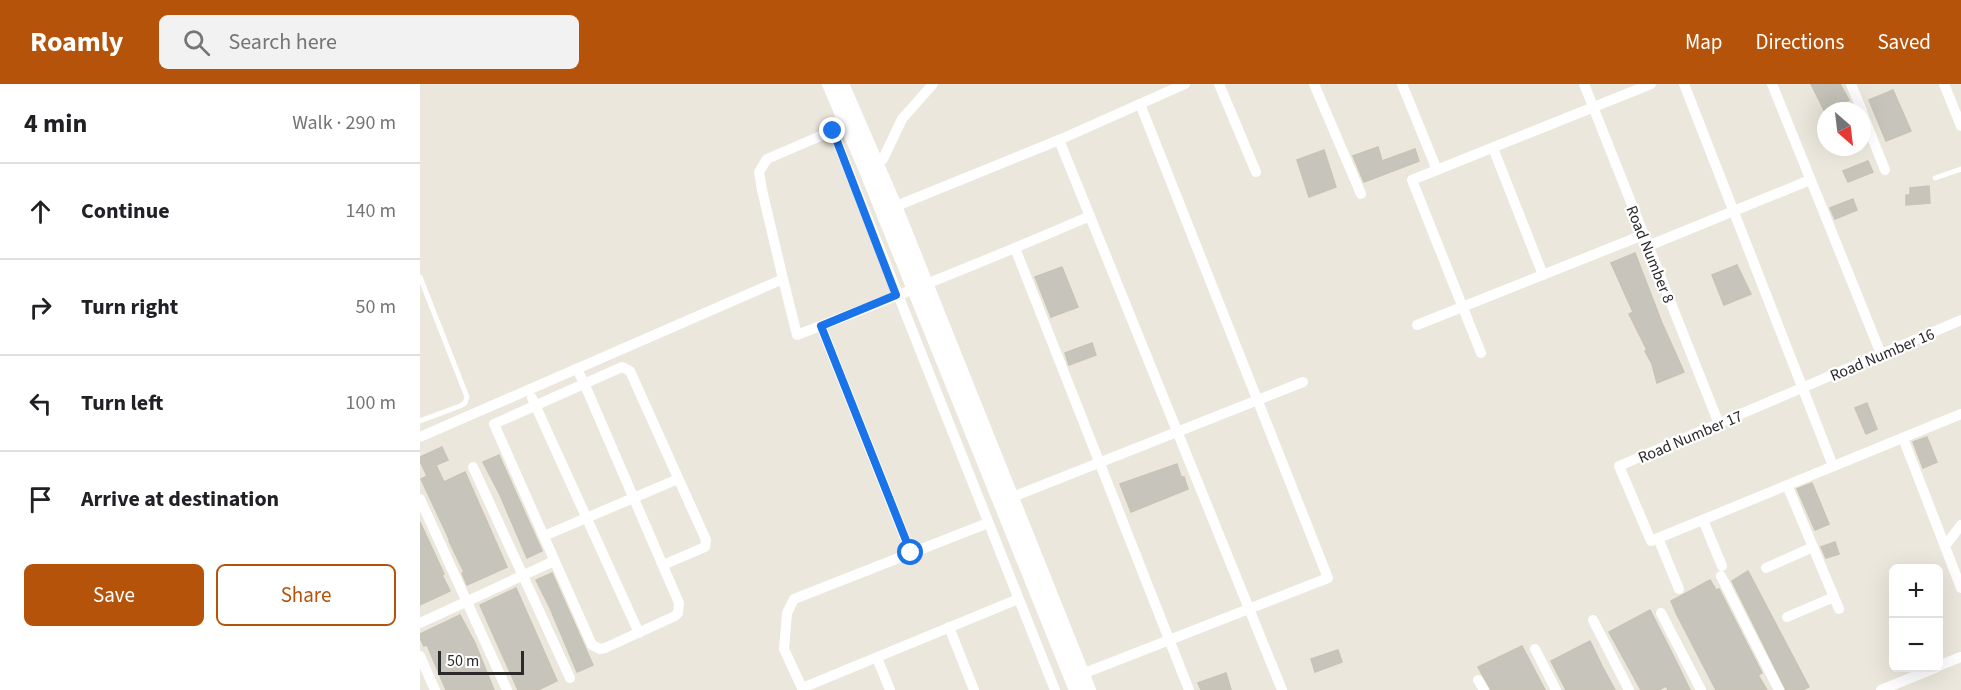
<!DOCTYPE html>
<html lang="en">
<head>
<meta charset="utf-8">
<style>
  :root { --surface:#fff; --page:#f2f2f2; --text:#202124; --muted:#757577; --line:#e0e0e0; --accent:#b45309 }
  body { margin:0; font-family:"Source Sans 3",sans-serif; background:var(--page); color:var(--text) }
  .controls { position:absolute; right:18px; bottom:18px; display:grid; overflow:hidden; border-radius:9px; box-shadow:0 6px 24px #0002 }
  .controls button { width:54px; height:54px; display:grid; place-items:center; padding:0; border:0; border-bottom:2px solid var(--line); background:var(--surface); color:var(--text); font:30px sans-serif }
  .compass { position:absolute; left:1397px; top:18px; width:54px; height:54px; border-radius:50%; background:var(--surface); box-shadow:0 6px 24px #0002; rotate:152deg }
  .scale { position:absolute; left:18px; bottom:15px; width:86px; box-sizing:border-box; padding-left:6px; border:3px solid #2a2a2a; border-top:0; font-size:16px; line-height:21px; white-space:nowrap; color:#2a2a2a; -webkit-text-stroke:4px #fff; paint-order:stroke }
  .stop { position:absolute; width:18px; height:18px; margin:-14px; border:4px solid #1a73e8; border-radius:50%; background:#fff }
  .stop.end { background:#1a73e8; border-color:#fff; box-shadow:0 2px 6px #0008 }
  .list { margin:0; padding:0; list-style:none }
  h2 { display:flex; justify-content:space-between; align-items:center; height:78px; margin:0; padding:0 24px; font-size:26px }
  h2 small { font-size:20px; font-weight:400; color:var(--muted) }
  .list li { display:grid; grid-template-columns:39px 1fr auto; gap:18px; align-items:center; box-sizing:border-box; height:96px; padding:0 24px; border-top:2px solid var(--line) }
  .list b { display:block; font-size:22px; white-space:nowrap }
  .list em { font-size:20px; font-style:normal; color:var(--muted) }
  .actions { display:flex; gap:12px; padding:18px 24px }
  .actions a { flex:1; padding:14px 0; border:2px solid var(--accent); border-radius:9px; text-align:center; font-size:21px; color:var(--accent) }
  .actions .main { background:var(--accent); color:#fff }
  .icon { flex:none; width:33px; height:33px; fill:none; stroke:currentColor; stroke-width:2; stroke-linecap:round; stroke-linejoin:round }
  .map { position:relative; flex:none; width:1541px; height:606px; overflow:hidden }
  header { display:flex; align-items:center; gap:36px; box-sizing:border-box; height:84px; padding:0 30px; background:var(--accent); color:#fff }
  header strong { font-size:28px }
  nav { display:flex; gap:33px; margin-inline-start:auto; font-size:21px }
  .search { width:420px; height:54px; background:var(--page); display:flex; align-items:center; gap:15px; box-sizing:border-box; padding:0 21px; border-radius:9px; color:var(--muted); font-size:22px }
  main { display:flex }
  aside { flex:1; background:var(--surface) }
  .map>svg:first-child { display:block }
</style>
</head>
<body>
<header>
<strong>Roamly</strong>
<div class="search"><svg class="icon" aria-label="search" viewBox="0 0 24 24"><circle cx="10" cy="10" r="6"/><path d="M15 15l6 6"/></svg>Search here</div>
<nav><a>Map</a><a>Directions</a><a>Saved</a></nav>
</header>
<main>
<aside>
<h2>4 min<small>Walk · 290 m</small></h2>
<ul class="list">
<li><svg class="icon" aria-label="ahead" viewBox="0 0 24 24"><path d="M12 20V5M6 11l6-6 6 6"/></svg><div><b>Continue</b></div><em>140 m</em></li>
<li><svg class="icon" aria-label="right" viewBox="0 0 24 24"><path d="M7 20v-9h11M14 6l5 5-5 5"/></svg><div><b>Turn right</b></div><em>50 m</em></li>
<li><svg class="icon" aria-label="left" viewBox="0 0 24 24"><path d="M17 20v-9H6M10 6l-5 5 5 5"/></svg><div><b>Turn left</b></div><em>100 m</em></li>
<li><svg class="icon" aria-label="arrive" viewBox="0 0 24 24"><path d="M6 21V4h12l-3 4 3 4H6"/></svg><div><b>Arrive at destination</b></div></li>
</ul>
<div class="actions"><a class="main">Save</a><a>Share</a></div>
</aside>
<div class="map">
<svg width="1541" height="606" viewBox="0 0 1541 606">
  <rect width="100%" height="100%" fill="#ece7dc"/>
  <g fill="#c7c5bb" stroke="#c8c3b6" stroke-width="1.5">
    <polygon points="1391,0 1420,0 1429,16 1404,26"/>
    <polygon points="1473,6 1491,47 1466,57 1449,16"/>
    <polygon points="958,63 962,77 995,65 999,77 944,98 933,72"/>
    <polygon points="904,66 916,103 889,113 877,76"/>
    <polygon points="1448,77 1453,88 1428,98 1423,87"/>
    <polygon points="1509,102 1510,119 1486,121 1486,111 1490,111 1490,104"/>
    <polygon points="1433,115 1437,126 1415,135 1410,124"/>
    <polygon points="1215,169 1242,239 1264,288 1237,299 1232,280 1225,267 1227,266 1209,230 1213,228 1191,179"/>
    <polygon points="1317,181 1331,210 1304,221 1292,191"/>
    <polygon points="642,183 658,223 631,233 615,193"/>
    <polygon points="672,259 676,271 649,281 645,269"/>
    <polygon points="1447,319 1457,345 1446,350 1435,324"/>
    <polygon points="1507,353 1517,378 1503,384 1493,358"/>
    <polygon points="22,363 28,376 16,381 24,398 45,388 87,483 47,501 42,489 44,488 29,457 30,457 1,395 7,392 0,377 0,373"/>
    <polygon points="79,371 122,467 107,474 80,411 63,378"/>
    <polygon points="757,380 761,393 764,393 768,405 711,428 700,400"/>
    <polygon points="1392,399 1409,440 1395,446 1377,405"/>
    <polygon points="0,438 24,490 22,491 30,507 0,521"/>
    <polygon points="1415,458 1419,470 1406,474 1401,463"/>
    <polygon points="1328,487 1389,603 1382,606 1366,606 1312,497"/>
    <polygon points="132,489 173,581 157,588 130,524 116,496"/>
    <polygon points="1290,496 1296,506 1299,505 1342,589 1338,591 1347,606 1296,606 1257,531 1251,517"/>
    <polygon points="96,504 137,597 118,606 98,606 60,521"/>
    <polygon points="1230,526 1257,579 1270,606 1248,606 1246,602 1239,606 1221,606 1189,548"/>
    <polygon points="40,531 55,559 74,606 26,606 7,561 4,562 0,554 0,550"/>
    <polygon points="1170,557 1182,582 1195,606 1146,606 1131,577"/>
    <polygon points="1102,562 1125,606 1071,606 1058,583"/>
    <polygon points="918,566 922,578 895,588 891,575"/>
    <polygon points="806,589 811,606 781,606 778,599"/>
  </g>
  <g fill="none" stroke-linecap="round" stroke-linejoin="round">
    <g stroke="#fff" stroke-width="5">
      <polyline points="1515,94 1541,85"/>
      <polyline points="0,193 47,313 45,319 40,322 0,337"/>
    </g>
    <g stroke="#fff" stroke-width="10">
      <polyline points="799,0 836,88"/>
      <polyline points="894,0 941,110"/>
      <polyline points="982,0 1017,86"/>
      <polyline points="1164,0 1299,340"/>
      <polyline points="1264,0 1413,382"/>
      <polyline points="1352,0 1461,270"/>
      <polyline points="1431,0 1442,27"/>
      <polyline points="1524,0 1541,42"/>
      <polyline points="1442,28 1465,86"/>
      <polyline points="413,47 635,606"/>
      <polyline points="639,56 862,606"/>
      <polyline points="1073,64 1123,191"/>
      <polyline points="457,79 463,75 482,35 513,0"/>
      <polyline points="469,125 639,56 765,0"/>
      <polyline points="1228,162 1390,96"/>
      <polyline points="595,164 769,606"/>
      <path d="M363 195 377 251C475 213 573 174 670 132"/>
      <polyline points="1541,236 1199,382 1231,457 1541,330"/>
      <polyline points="997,241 1223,151"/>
      <polyline points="401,242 491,469"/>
      <polyline points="1061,269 992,96 1231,0"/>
      <polyline points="157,285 164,299 259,519 258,529 255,532 185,564 180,565 172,561 74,340 202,283 210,287 286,456 285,463 243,481"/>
      <polyline points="112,314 219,549"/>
      <polyline points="0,353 363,195 342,106 339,88 347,75 426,41"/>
      <polyline points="1483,354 1541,504"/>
      <polyline points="53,383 150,594"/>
      <polyline points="1367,401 1419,525"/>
      <polyline points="0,415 87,606"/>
      <polyline points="585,416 883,298"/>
      <polyline points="1283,436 1302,482"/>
      <polyline points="124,452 258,395"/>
      <polyline points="1238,454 1259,505"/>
      <polyline points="1525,462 1541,441"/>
      <polyline points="1346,484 1393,463"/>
      <polyline points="1301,492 1359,606"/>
      <polyline points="1241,529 1281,606"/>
      <polyline points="1367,533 1414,513"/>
      <polyline points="1173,536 1209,606"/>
      <polyline points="0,539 132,478"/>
      <polyline points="529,543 554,606"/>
      <polyline points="1115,565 1136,606"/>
      <polyline points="0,572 15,606"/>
      <polyline points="457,574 470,606"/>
      <polyline points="1518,582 1541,573"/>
      <polyline points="657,592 908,494 720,20"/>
      <polyline points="1058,596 1064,606"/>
      <polyline points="382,604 598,515"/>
      <polyline points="383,606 364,565 367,529 374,515 568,439"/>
      <polyline points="1461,606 1515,584"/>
    </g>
    <g stroke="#fff" stroke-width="14">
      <polyline points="409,0 445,84 656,606"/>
      <polyline points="422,0 475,122 669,606"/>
    </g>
  </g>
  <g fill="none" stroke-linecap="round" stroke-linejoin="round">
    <polyline stroke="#1a73e8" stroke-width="8" points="413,47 476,211 401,242 491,469"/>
  </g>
  <g text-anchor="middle" stroke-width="4.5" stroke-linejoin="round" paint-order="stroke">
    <g font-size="16" fill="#2a2a2a" stroke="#fff">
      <text transform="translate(1231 170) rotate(68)" y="6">Road Number 8</text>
      <text transform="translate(1462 270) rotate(-23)" y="6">Road Number 16</text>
      <text transform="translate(1270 352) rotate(-23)" y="6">Road Number 17</text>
    </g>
  </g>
</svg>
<div class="controls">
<button>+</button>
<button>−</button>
</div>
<svg class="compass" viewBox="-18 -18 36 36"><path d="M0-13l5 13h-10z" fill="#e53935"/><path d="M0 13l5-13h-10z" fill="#757577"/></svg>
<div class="scale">50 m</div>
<div class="stop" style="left:491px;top:469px"></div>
<div class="stop end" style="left:413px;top:47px"></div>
</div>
</main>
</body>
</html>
